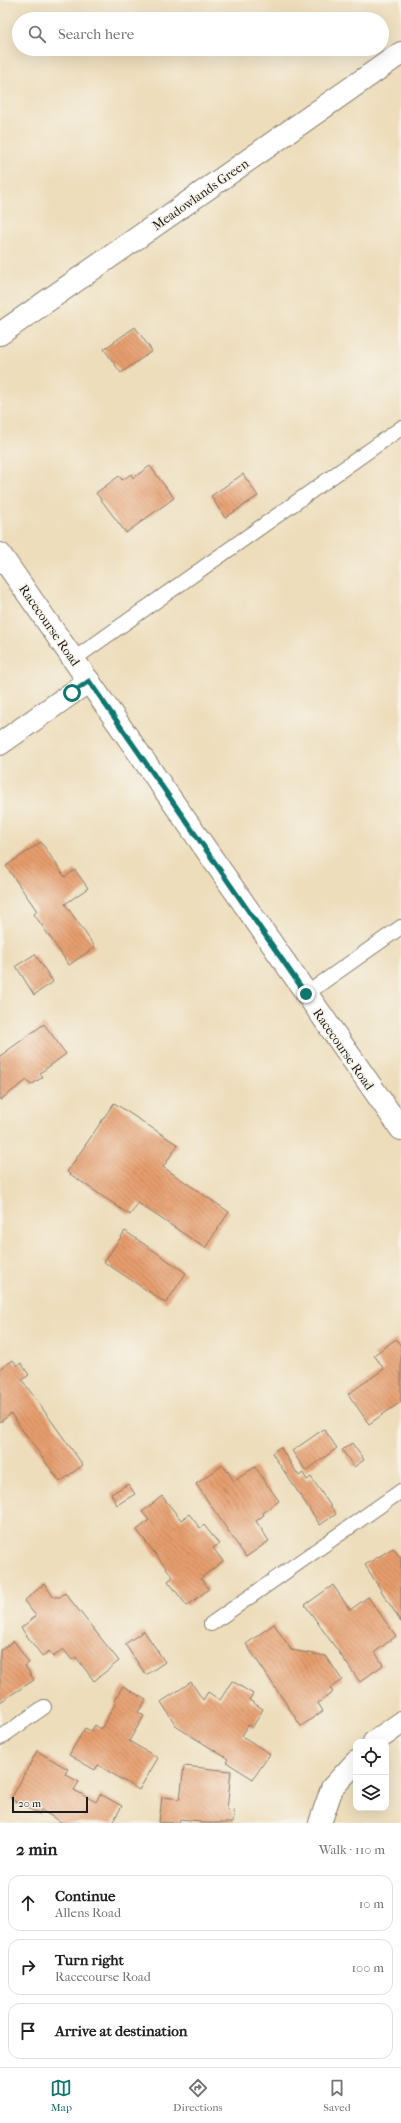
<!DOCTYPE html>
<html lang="en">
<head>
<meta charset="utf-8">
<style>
  :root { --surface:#fff; --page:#f2f2f2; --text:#202124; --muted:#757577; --line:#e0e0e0; --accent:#0f766e }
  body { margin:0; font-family:"IM FELL French Canon",serif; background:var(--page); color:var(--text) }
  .controls { position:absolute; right:12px; bottom:12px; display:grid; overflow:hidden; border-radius:8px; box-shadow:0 4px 16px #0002 }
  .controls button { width:36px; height:36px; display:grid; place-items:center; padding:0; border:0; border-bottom:1px solid var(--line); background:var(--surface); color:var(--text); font:20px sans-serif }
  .scale { position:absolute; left:12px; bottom:10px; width:76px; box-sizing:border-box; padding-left:4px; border:2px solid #1c1c1c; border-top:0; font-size:11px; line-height:14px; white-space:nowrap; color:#1c1c1c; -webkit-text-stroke:3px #f7f3e8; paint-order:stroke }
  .stop { position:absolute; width:12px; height:12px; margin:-9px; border:3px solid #0f766e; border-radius:50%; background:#fff }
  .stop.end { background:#0f766e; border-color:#fff; box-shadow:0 1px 4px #0008 }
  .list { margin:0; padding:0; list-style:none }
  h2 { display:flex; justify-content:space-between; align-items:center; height:52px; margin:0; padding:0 16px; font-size:17px }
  h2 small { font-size:13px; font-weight:400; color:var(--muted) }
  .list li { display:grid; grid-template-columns:26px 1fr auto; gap:12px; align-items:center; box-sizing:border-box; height:56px; margin:0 8px 8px; padding:0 8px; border:1px solid var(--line); border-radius:12px }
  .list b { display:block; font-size:15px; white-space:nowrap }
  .list p { margin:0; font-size:13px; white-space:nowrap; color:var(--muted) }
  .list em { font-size:13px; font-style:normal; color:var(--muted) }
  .icon { flex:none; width:22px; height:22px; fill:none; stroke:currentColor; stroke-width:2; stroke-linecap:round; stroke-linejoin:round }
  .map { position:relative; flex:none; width:401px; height:1823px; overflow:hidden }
  .search { position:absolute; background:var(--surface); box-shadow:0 4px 16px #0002; left:12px; right:12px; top:12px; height:44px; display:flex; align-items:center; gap:10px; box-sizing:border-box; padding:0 14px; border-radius:22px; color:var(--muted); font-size:15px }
  .sheet { height:244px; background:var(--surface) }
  nav { display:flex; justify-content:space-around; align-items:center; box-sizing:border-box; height:56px; border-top:1px solid var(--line); background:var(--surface); font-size:11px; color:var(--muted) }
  nav a { display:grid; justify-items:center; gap:2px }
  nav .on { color:var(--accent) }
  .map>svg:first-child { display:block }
</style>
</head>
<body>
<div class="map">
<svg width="401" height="1823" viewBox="0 0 401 1823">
  <defs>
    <pattern id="building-back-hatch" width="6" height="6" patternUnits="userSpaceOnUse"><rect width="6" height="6" fill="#e69d6d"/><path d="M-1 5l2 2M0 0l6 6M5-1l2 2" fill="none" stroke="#ba7f59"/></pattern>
  </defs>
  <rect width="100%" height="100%" fill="#f7f3e8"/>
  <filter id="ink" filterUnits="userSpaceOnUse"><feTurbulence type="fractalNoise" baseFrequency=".025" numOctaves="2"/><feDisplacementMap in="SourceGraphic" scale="8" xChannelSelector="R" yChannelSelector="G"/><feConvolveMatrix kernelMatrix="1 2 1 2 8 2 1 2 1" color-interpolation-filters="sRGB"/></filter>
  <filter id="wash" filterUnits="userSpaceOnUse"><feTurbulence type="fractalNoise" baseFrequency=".012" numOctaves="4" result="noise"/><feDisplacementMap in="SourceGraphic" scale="16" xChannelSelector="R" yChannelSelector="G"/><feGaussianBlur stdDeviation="0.9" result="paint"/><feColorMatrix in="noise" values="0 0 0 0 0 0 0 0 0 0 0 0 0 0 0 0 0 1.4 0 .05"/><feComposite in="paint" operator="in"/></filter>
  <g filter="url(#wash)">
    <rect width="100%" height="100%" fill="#edddbb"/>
    <g id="blocks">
      <g fill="url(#building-back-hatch)">
        <polygon points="135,327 152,351 121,373 104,349"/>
        <polygon points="150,466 174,498 126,533 96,493 119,476 122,480 131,474 133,478"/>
        <polygon points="243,474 258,496 225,518 211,496"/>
        <polygon points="41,842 65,877 75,870 88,888 65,904 95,947 69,965 34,914 37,911 6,866"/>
        <polygon points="35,954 53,982 34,995 16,966"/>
        <polygon points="44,1024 66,1054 40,1073 43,1077 31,1085 27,1080 0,1100 0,1056"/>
        <polygon points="114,1103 178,1145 163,1167 229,1212 205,1248 138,1203 130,1215 67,1172"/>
        <polygon points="125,1231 186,1273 166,1303 104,1262"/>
        <polygon points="396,1339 401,1346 401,1402 369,1424 348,1394 384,1369 374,1355"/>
        <polygon points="13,1360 17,1366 21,1363 29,1375 22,1380 83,1465 60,1482 11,1414 0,1422 0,1369"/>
        <polygon points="324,1429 337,1448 306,1471 292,1451"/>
        <polygon points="352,1443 364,1460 354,1467 342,1450"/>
        <polygon points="280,1447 299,1476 303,1473 307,1480 311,1477 336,1514 320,1525 272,1453"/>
        <polygon points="223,1465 234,1481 255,1467 279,1501 263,1513 264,1515 256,1521 269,1541 246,1557 196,1484"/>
        <polygon points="128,1484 135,1494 117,1505 111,1494"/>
        <polygon points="162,1496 181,1520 189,1514 200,1528 204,1525 219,1544 213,1548 223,1561 201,1578 209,1589 187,1606 168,1581 173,1577 137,1530 149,1520 142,1512"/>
        <polygon points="393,1548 401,1559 401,1622 365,1565"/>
        <polygon points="44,1584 54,1597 60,1597 65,1593 119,1661 94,1681 76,1657 72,1660 63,1649 53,1657 49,1651 42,1656 21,1628 36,1616 24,1601"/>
        <polygon points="333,1585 350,1610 368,1597 396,1636 375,1652 383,1665 360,1682 305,1605"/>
        <polygon points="274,1624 291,1650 326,1656 342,1680 330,1688 333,1692 318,1703 323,1711 301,1726 246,1644"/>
        <polygon points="144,1631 165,1662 146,1675 125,1644"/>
        <polygon points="14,1641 29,1663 25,1666 34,1680 0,1702 0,1650"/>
        <polygon points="232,1681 253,1694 249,1700 263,1709 252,1728 248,1725 242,1736 270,1754 253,1779 226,1762 228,1759 177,1727 161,1702 191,1682 203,1700 208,1692 220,1700"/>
        <polygon points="123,1686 146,1700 138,1712 144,1716 129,1741 158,1758 139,1790 98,1765 95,1770 69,1755 85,1728 91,1731 95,1725 101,1729 116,1702 114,1701"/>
        <polygon points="37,1751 68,1769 65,1774 79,1782 74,1790 96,1802 100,1794 122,1806 112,1823 63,1823 41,1810 39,1814 11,1799"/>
        <polygon points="184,1766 231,1771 227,1810 234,1811 233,1823 200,1823 200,1821 180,1819 179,1823 159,1823 162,1797 180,1799"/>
      </g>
    </g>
  </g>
  <g filter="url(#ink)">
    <use href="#blocks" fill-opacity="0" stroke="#847c6c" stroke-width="1"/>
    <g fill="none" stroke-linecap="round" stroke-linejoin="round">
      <g stroke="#847c6c" stroke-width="16">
        <g id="lane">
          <polyline points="74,659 401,428"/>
          <polyline points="306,994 401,927"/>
          <polyline points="211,1624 401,1491"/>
          <polyline points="0,1738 44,1707"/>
        </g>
      </g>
      <g stroke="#847c6c" stroke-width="24">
        <g id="street">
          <polyline points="0,334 401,53"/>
          <polyline points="0,744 89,681"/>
          <polyline points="374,1742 401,1723"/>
          <polyline points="320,1823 332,1788 356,1762"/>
        </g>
      </g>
      <g stroke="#847c6c" stroke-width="24">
        <polyline id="secondary" points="0,554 401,1129"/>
      </g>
      <use href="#lane" stroke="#fff" stroke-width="14"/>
      <use href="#street" stroke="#fff" stroke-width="22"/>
      <use href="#secondary" stroke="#fff" stroke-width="22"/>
    </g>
  </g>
  <g fill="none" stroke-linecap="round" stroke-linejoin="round" filter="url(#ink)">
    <polyline stroke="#0f766e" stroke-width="5" points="72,693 89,681 306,994"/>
  </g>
  <g text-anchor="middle" stroke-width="3" stroke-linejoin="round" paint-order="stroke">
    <g font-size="13" fill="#1c1c1c" stroke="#f7f3e8">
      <text transform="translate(200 194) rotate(-35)" y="5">Meadowlands Green</text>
      <text transform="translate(50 625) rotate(55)" y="5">Racecourse Road</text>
      <text transform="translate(344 1049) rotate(55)" y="5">Racecourse Road</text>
    </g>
  </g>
</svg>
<div class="controls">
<button><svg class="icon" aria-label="locate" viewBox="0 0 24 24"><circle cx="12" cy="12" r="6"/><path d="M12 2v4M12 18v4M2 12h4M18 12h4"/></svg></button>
<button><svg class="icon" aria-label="layers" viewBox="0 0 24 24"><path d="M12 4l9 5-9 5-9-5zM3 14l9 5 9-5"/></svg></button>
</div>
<div class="scale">20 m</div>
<div class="stop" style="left:72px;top:693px"></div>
<div class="stop end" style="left:306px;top:994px"></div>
<div class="search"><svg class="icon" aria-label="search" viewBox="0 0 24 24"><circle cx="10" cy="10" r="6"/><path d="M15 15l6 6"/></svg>Search here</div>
</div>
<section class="sheet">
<h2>2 min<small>Walk · 110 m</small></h2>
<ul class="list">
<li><svg class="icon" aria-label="ahead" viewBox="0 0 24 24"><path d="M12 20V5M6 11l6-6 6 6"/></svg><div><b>Continue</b><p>Allens Road</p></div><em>10 m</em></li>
<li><svg class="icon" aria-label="right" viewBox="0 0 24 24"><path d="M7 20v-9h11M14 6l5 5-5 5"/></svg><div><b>Turn right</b><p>Racecourse Road</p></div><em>100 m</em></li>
<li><svg class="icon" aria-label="arrive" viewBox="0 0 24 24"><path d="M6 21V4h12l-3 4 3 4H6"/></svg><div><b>Arrive at destination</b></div></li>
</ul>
</section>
<nav>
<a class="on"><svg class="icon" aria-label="map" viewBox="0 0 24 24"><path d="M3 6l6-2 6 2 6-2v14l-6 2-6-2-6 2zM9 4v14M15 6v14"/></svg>Map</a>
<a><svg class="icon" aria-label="directions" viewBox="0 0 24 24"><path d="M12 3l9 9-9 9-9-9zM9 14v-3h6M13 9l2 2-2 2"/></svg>Directions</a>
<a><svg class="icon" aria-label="saved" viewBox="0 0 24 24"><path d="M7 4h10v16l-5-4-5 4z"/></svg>Saved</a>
</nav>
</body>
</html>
